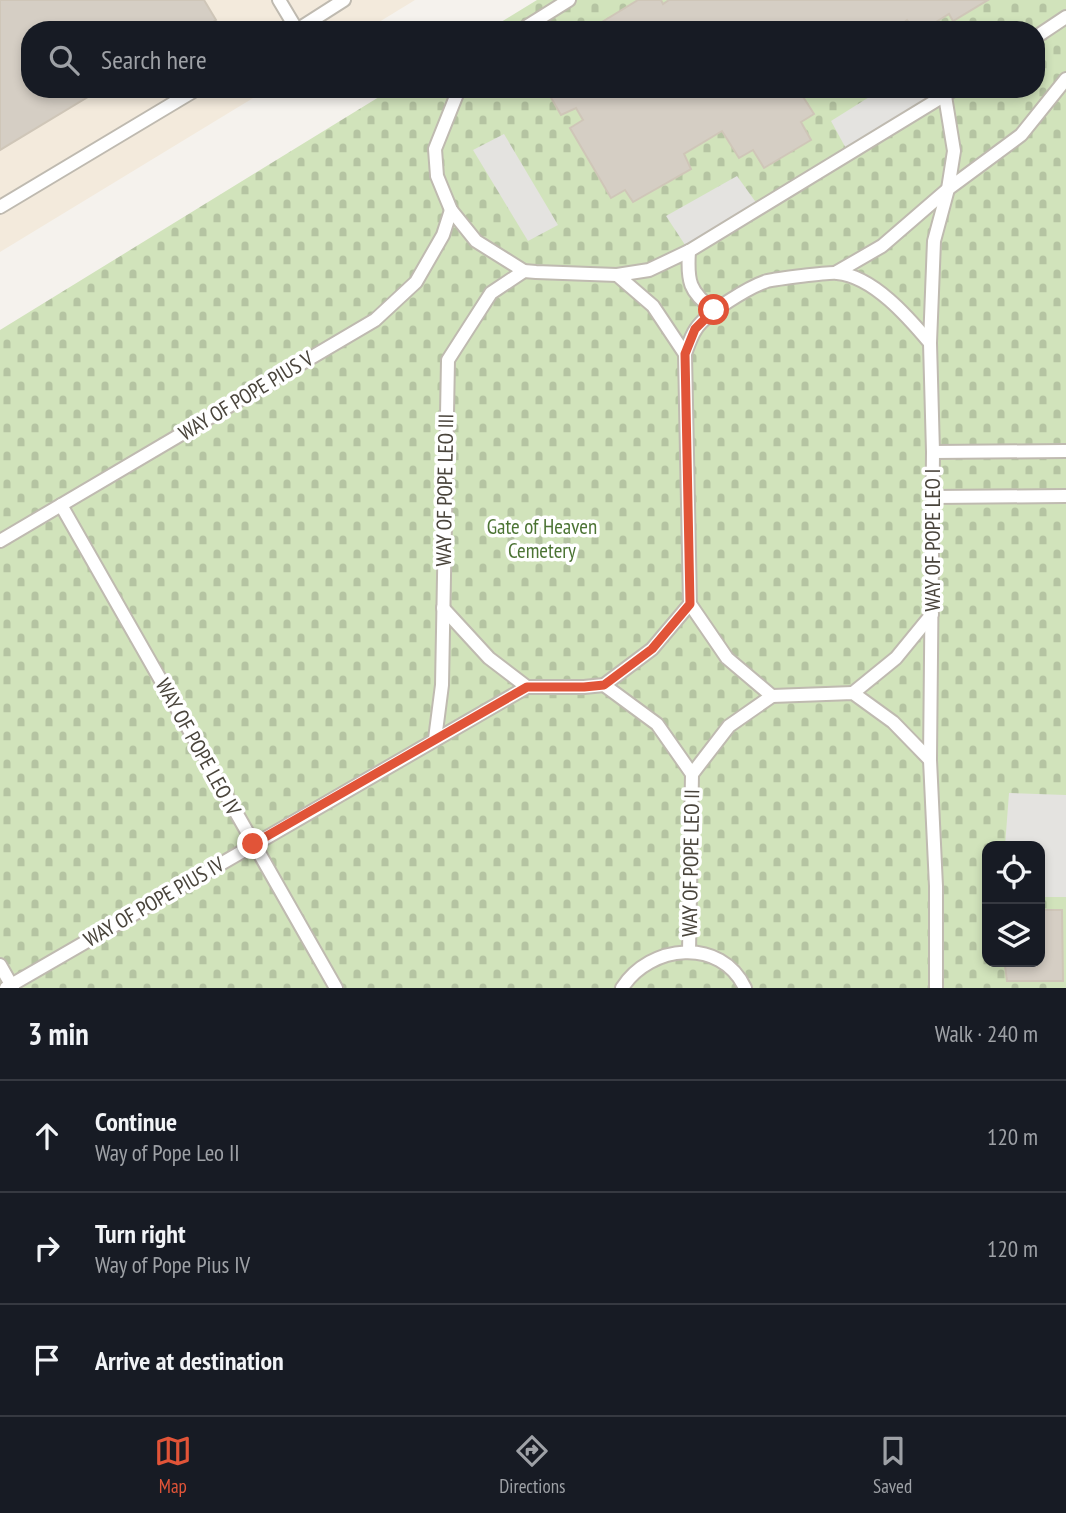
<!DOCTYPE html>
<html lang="en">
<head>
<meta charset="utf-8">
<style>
  :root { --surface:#171b24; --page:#242831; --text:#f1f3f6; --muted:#9ea1a6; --line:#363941; --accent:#e15438 }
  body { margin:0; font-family:"PT Sans Narrow",sans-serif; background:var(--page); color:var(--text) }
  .controls { position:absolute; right:21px; bottom:21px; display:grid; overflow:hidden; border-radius:14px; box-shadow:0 4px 10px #0003 }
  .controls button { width:63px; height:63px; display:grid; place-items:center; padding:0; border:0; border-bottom:2px solid var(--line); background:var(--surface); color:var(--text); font:35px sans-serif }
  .stop { position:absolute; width:21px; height:21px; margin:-16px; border:5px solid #e15438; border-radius:50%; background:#fff }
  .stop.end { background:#e15438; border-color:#fff; box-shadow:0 2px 7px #0008 }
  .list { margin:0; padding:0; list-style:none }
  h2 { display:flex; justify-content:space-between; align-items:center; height:91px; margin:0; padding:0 28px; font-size:30px }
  h2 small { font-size:23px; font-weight:400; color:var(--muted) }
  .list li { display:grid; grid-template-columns:46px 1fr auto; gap:21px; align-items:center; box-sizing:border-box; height:112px; padding:0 28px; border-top:2px solid var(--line) }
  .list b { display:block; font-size:26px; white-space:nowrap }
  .list p { margin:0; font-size:23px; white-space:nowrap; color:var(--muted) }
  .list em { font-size:23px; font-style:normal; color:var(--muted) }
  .icon { flex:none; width:38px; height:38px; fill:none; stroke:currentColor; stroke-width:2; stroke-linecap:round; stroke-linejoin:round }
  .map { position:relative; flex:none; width:1066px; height:988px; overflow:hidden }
  .search { position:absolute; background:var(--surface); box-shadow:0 4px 10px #0003; left:21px; right:21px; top:21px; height:77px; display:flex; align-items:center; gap:18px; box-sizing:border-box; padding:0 24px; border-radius:28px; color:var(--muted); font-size:26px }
  .sheet { height:427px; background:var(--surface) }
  nav { display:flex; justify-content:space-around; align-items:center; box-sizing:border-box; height:98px; border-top:2px solid var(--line); background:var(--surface); font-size:19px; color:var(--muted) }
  nav a { display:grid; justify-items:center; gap:4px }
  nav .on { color:var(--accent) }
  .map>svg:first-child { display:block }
</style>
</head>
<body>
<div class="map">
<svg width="1066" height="988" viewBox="0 0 1066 988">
  <defs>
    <pattern id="cemetery-stones" width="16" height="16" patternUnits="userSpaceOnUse" patternTransform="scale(1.75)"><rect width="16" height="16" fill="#d1e3bb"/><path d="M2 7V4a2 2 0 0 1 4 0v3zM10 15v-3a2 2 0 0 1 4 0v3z" fill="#b5c4a2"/></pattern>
  </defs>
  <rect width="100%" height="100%" fill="#f5f2ed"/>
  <polygon fill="#f3eadc" points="0,0 415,0 366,30 30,30 30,89 268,89 0,252"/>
  <path fill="url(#cemetery-stones)" fill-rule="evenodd" d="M537 0H1066V988H0V330L392 89H1036V30H488ZM987 846H1040V962H987Z"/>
  <g fill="#e4e3e0">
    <polygon points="882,89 955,89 849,154 831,121"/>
    <polygon points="504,134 558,225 528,241 473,150"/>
    <polygon points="737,176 760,208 689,251 666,216"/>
    <polygon points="1009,793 1066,795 1066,897 1040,897 1040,846 1005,846"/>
  </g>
  <g fill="#d5cec4" stroke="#cfc6b8" stroke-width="2">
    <polygon points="0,0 204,0 216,20 200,30 30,30 30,89 101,89 0,150"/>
    <polygon points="638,0 661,0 663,4 669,0 988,0 953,21 949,14 923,30 915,30 907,20 896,30 589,30"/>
    <polygon points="546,89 798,89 814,114 801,122 811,140 764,168 753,150 739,158 722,131 684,154 691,169 633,202 625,190 611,198 570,128 583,120 576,108 561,115"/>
    <polygon points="1040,910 1062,910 1063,981 1007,981 1005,966 999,962 1040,962"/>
  </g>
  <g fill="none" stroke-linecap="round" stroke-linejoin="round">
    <g stroke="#bfbab0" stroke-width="16">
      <g id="lane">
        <polyline points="279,0 297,30"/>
        <polyline points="297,30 344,0"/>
        <polyline points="521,30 569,0"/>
        <polyline points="1036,37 1066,17"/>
        <polyline points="459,89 435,149 437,176 451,210 476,241 524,271 536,272 617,275 649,270 689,251 955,89"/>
        <polyline points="0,207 197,89"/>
        <path d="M689 251C687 281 689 292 714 310"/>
        <polyline points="837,272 882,246 948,189 1021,135 1066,79"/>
        <polyline points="617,275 653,306 685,354"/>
        <polyline points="933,452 1066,451"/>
        <polyline points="933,497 1066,496"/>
        <polyline points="61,505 336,988"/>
        <polyline points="0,541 375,320 416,282 443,235 451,210"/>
        <polyline points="443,608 489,658 527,687"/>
        <polyline points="604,685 657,724 692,774 689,952"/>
        <polyline points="853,693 896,658 932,614"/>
        <path d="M772 696 727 658 690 604 685 354C688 346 691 336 696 329 706 313 749 287 767 281 776 279 828 272 837 273 873 276 909 318 930 343"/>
        <polyline points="772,696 853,693 893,722 930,760"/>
        <polyline points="435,739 442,685 448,360 491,293 524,271"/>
        <polyline points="692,774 729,726 772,696"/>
        <polyline points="0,965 13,988"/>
        <polyline points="6,988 527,687 584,687 604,685 652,649 690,604"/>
        <path d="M622 988C650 944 721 937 745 988"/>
        <polyline points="936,988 936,886 930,760 933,452 930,343 934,241 948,189 954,151 945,96"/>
      </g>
    </g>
    <use href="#lane" stroke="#fff" stroke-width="12"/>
  </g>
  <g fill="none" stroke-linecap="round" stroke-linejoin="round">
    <polyline stroke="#e15438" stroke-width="9" points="253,844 527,687 584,687 604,685 652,649 690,604 685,354 695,329 714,310"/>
  </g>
  <g text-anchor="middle" stroke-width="7" stroke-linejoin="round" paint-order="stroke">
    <g font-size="21" fill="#49443b" stroke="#fff">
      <text transform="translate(246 396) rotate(-31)" y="7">WAY OF POPE PIUS V</text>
      <text transform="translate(445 490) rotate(-89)" y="7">WAY OF POPE LEO III</text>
      <text transform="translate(933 540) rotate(-90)" y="7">WAY OF POPE LEO I</text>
      <text transform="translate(198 747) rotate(61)" y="7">WAY OF POPE LEO IV</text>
      <text transform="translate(691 863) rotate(-89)" y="7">WAY OF POPE LEO II</text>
      <text transform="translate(154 902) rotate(-30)" y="7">WAY OF POPE PIUS IV</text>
    </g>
    <g font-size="21" fill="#4c7434" stroke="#fff">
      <text x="542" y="534">Gate of Heaven<tspan x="542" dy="24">Cemetery</tspan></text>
    </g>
  </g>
</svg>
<div class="controls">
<button><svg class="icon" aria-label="locate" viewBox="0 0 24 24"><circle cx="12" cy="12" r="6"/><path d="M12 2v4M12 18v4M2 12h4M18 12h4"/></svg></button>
<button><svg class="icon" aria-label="layers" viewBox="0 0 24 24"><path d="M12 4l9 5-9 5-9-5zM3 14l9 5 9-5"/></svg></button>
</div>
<div class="stop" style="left:714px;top:310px"></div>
<div class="stop end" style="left:253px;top:844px"></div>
<div class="search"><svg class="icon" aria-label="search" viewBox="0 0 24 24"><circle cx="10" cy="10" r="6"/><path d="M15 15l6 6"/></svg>Search here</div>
</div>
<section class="sheet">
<h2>3 min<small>Walk · 240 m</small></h2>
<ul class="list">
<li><svg class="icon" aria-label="ahead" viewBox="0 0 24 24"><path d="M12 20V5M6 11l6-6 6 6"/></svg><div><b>Continue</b><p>Way of Pope Leo II</p></div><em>120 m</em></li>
<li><svg class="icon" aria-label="right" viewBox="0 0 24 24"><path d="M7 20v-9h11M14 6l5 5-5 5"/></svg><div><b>Turn right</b><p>Way of Pope Pius IV</p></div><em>120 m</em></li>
<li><svg class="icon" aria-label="arrive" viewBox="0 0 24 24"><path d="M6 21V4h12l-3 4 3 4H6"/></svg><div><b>Arrive at destination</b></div></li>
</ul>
</section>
<nav>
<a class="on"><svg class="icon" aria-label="map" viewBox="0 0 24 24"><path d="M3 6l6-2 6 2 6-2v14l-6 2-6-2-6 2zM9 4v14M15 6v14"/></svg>Map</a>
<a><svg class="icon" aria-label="directions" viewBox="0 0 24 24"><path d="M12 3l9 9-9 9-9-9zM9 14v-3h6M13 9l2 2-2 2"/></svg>Directions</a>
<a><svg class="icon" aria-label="saved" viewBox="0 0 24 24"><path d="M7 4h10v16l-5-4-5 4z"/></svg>Saved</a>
</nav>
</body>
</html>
